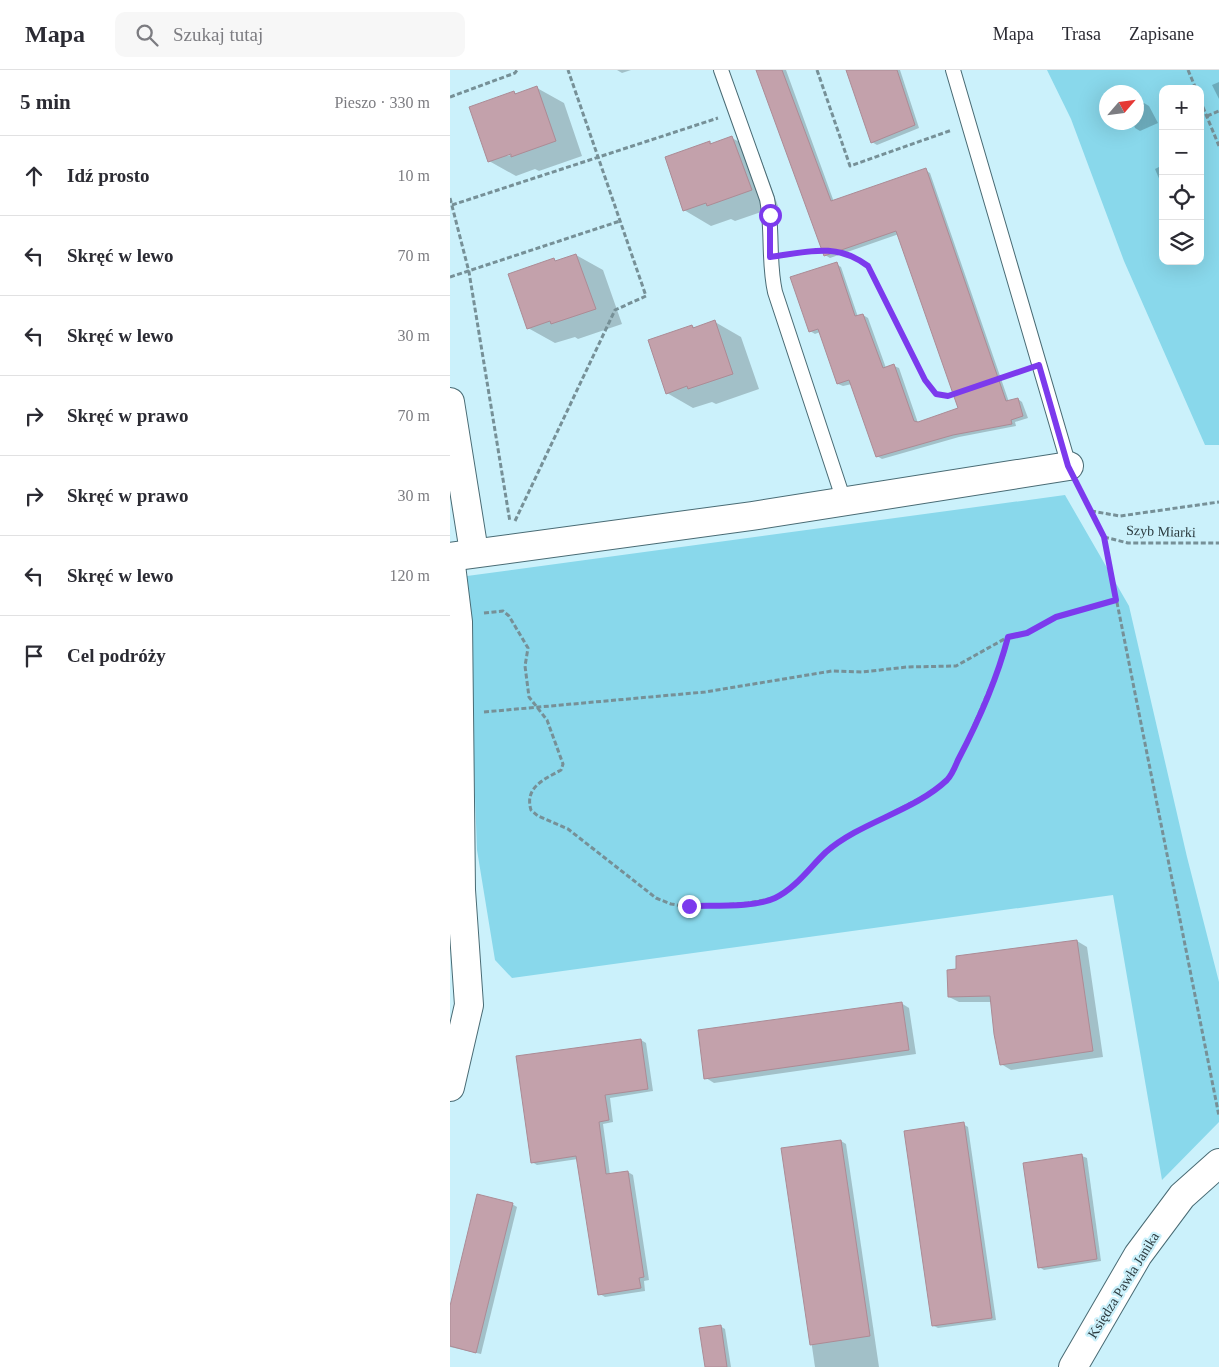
<!DOCTYPE html>
<html lang="pl">
<head>
<meta charset="utf-8">
<style>
  :root { --surface:#fff; --page:#f7f7f7; --text:#2b2b33; --muted:#7c7c81; --line:#e1e1e2 }
  body { margin:0; font-family:"Times New Roman",serif; background:var(--page); color:var(--text) }
  .controls { position:absolute; right:15px; top:15px; display:grid; overflow:hidden; border-radius:10px; box-shadow:0 5px 20px #0002 }
  .controls button { width:45px; height:45px; display:grid; place-items:center; padding:0; border:0; border-bottom:1px solid var(--line); background:var(--surface); color:var(--text); font:25px sans-serif }
  .compass { position:absolute; left:649px; top:15px; width:45px; height:45px; border-radius:50%; background:var(--surface); box-shadow:0 5px 20px #0002; rotate:62deg }
  .stop { position:absolute; width:15px; height:15px; margin:-11px; border:4px solid #7c3aed; border-radius:50%; background:#fff }
  .stop.end { background:#7c3aed; border-color:#fff; box-shadow:0 1px 5px #0008 }
  .list { margin:0; padding:0; list-style:none }
  h2 { display:flex; justify-content:space-between; align-items:center; height:65px; margin:0; padding:0 20px; font-size:21px }
  h2 small { font-size:16px; font-weight:400; color:var(--muted) }
  .list li { display:grid; grid-template-columns:32px 1fr auto; gap:15px; align-items:center; box-sizing:border-box; height:80px; padding:0 20px; border-top:1px solid var(--line) }
  .list b { display:block; font-size:19px; white-space:nowrap }
  .list em { font-size:16px; font-style:normal; color:var(--muted) }
  .icon { flex:none; width:28px; height:28px; fill:none; stroke:currentColor; stroke-width:2; stroke-linecap:round; stroke-linejoin:round }
  .map { position:relative; flex:none; width:769px; height:1297px; overflow:hidden }
  header { display:flex; align-items:center; gap:30px; box-sizing:border-box; height:70px; padding:0 25px; background:var(--surface); border-bottom:1px solid var(--line) }
  header strong { font-size:24px }
  nav { display:flex; gap:28px; margin-inline-start:auto; font-size:18px }
  .search { width:350px; height:45px; background:var(--page); display:flex; align-items:center; gap:12px; box-sizing:border-box; padding:0 18px; border-radius:10px; color:var(--muted); font-size:19px }
  main { display:flex }
  aside { flex:1; background:var(--surface) }
  .map>svg:first-child { display:block }
</style>
</head>
<body>
<header>
<strong>Mapa</strong>
<div class="search"><svg class="icon" aria-label="search" viewBox="0 0 24 24"><circle cx="10" cy="10" r="6"/><path d="M15 15l6 6"/></svg>Szukaj tutaj</div>
<nav><a>Mapa</a><a>Trasa</a><a>Zapisane</a></nav>
</header>
<main>
<aside>
<h2>5 min<small>Pieszo · 330 m</small></h2>
<ul class="list">
<li><svg class="icon" aria-label="ahead" viewBox="0 0 24 24"><path d="M12 20V5M6 11l6-6 6 6"/></svg><div><b>Idź prosto</b></div><em>10 m</em></li>
<li><svg class="icon" aria-label="left" viewBox="0 0 24 24"><path d="M17 20v-9H6M10 6l-5 5 5 5"/></svg><div><b>Skręć w lewo</b></div><em>70 m</em></li>
<li><svg class="icon" aria-label="left" viewBox="0 0 24 24"><path d="M17 20v-9H6M10 6l-5 5 5 5"/></svg><div><b>Skręć w lewo</b></div><em>30 m</em></li>
<li><svg class="icon" aria-label="right" viewBox="0 0 24 24"><path d="M7 20v-9h11M14 6l5 5-5 5"/></svg><div><b>Skręć w prawo</b></div><em>70 m</em></li>
<li><svg class="icon" aria-label="right" viewBox="0 0 24 24"><path d="M7 20v-9h11M14 6l5 5-5 5"/></svg><div><b>Skręć w prawo</b></div><em>30 m</em></li>
<li><svg class="icon" aria-label="left" viewBox="0 0 24 24"><path d="M17 20v-9H6M10 6l-5 5 5 5"/></svg><div><b>Skręć w lewo</b></div><em>120 m</em></li>
<li><svg class="icon" aria-label="arrive" viewBox="0 0 24 24"><path d="M6 21V4h12l-3 4 3 4H6"/></svg><div><b>Cel podróży</b></div></li>
</ul>
</aside>
<div class="map">
<svg width="769" height="1297" viewBox="0 0 769 1297">
  <rect width="100%" height="100%" fill="#cbf1fb"/>
  <g fill="#89d8eb" fill-rule="evenodd">
    <path d="M597 0H769V375H755L674 191 621 49ZM713 19H750V191H713ZM656 22H686V52H656Z"/>
    <polygon points="615,425 679,536 737,787 769,912 769,1052 712,1110 663,825 62,908 45,890 27,780 17,506"/>
  </g>
  <g fill="#0003" fill-rule="evenodd">
    <polygon points="167,0 181,0 172,3"/>
    <polygon points="308,0 336,0 384,132 475,100 480,103 559,332 568,329 572,332 578,348 565,352 566,356 509,367 432,389 427,386 402,314 393,316 388,314 370,262 365,264 360,261 386,194 391,197 408,247 413,245 418,248 436,298 444,296 449,298 468,353 510,339 449,164 380,188 375,185"/>
    <polygon points="397,0 450,0 469,58 427,75 422,72"/>
    <polygon points="769,12 769,29 762,15"/>
    <path d="M87 18 114 33 132 86 89 101 85 99 66 106 39 91 64 22 68 25ZM67 83 57 86V84Z"/>
    <polygon points="694,33 699,36 708,53 690,61 685,58 683,52 686,52 686,36"/>
    <polygon points="282,68 309,83 328,136 285,151 281,149 261,156 234,140 260,72 263,75"/>
    <polygon points="713,95 713,118 705,99"/>
    <polygon points="126,185 153,200 172,254 128,269 125,267 105,273 78,258 103,190 107,192"/>
    <polygon points="265,252 291,267 309,319 266,334 262,332 243,338 217,323 242,256 246,258"/>
    <polygon points="627,871 637,877 653,987 561,1000 551,994 542,932 509,932 499,927"/>
    <polygon points="451,933 459,938 466,984 264,1013 256,1008"/>
    <polygon points="191,970 196,973 203,1021 160,1028 163,1052 153,1054 160,1105 178,1102 183,1105 199,1210 194,1211 195,1221 155,1227 150,1224 128,1089 87,1095 82,1092 67,987"/>
    <polygon points="513,1054 518,1057 546,1250 488,1258 484,1256"/>
    <polygon points="391,1071 396,1074 429,1297 365,1297 333,1079"/>
    <polygon points="632,1086 637,1088 651,1191 594,1200 589,1197"/>
    <polygon points="62,1134 67,1137 31,1284 0,1277 0,1241"/>
    <polygon points="270,1256 275,1259 281,1297 256,1297"/>
  </g>
  <g fill="#c3a1ab" stroke="#ac8b95">
    <polygon points="306,0 332,0 381,131 476,98 556,331 568,328 573,346 561,350 562,354 503,365 426,387 399,310 387,314 368,259 359,262 340,207 387,192 405,246 413,244 433,298 444,294 464,351 468,352 508,338 446,161 374,186"/>
    <polygon points="396,0 447,0 465,55 421,73"/>
    <polygon points="87,16 106,71 61,87 61,84 38,92 19,37 64,21 65,24"/>
    <polygon points="282,66 302,120 257,136 256,133 233,141 215,87 260,71 260,74"/>
    <polygon points="126,184 146,239 101,254 100,251 77,259 58,204 104,188 105,191"/>
    <polygon points="265,250 283,304 238,319 237,316 216,324 198,270 242,255 243,258"/>
    <polygon points="627,870 643,981 550,995 544,964 540,926 498,927 497,900 506,899 506,886"/>
    <polygon points="452,932 459,980 254,1009 248,960"/>
    <polygon points="191,969 198,1019 155,1025 159,1050 149,1052 156,1104 178,1101 194,1207 189,1208 191,1218 148,1225 126,1086 81,1093 66,986"/>
    <polygon points="514,1052 542,1248 482,1256 454,1061"/>
    <polygon points="391,1070 420,1266 360,1275 331,1078"/>
    <polygon points="632,1084 647,1189 588,1198 573,1093"/>
    <polygon points="27,1124 63,1133 26,1283 0,1276 0,1236"/>
    <polygon points="271,1255 277,1297 255,1297 249,1258"/>
  </g>
  <g fill="none" stroke-linecap="round" stroke-linejoin="round">
    <g stroke="#496b74" stroke-width="16">
      <g id="lane">
        <path d="M271 0 317 129C323 160 318 191 325 222L394 431"/>
        <polyline points="503,0 619,396"/>
      </g>
    </g>
    <g stroke="#496b74" stroke-width="30">
      <g id="street">
        <polyline points="0,332 24,482"/>
        <polyline points="0,487 302,446 619,396"/>
        <polyline points="0,1017 19,935 11,820 8,552 0,487"/>
        <polyline points="623,1297 688,1185 732,1126 769,1093"/>
      </g>
    </g>
    <g stroke="#769097" stroke-width="3" stroke-dasharray="5 2.5" stroke-linecap="butt">
      <polyline points="367,0 400,96 502,60"/>
      <polyline points="738,0 746,19"/>
      <polyline points="0,27 65,3 67,0"/>
      <polyline points="750,30 769,76"/>
      <polyline points="757,46 769,41"/>
      <polyline points="0,128 19,202 60,452"/>
      <polyline points="2,135 268,48"/>
      <path d="M339 184C371 180 391 175 418 196L475 310 486 324 498 326 572 301"/>
      <polyline points="0,207 170,151"/>
      <polyline points="630,419 654,467 769,1046"/>
      <polyline points="641,441 670,446 769,432"/>
      <polyline points="65,451 165,240 196,226 118,0"/>
      <polyline points="654,467 678,473 769,473"/>
      <path d="M34 543 53 541 59 546 78 578 75 596 79 627 97 650 113 694 111 700C95 709 74 717 81 740L88 746 118 759 206 828 221 834 239 837 298 833 325 828 346 814 376 783 398 766 478 724 498 709 512 683 554 585 558 567 577 563 606 547 666 530"/>
      <polyline points="34,642 255,622 382,601 412,602 457,597 506,596 558,567"/>
    </g>
    <use href="#lane" stroke="#fff" stroke-width="14"/>
    <use href="#street" stroke="#fff" stroke-width="28"/>
  </g>
  <g fill="none" stroke-linecap="round" stroke-linejoin="round">
    <path stroke="#7c3aed" stroke-width="6" d="M239 836C263 835 304 838 325 828 346 818 360 797 376 782 412 751 463 742 497 710 502 705 505 697 508 690 528 652 547 609 558 567L577 563 606 547 666 530 654 467 618 396 589 295 498 326 486 324 475 310 418 196C386 172 357 182 320 187V145"/>
  </g>
  <g text-anchor="middle" stroke-width="4.5" stroke-linejoin="round" paint-order="stroke">
    <g font-size="14" fill="#2b3a3e" stroke="#cbf1fb">
      <text transform="translate(711 461) rotate(2)" y="5">Szyb Miarki</text>
      <text transform="translate(673 1215) rotate(-58)" y="5">Księdza Pawła Janika</text>
    </g>
  </g>
</svg>
<div class="controls">
<button>+</button>
<button>−</button>
<button><svg class="icon" aria-label="locate" viewBox="0 0 24 24"><circle cx="12" cy="12" r="6"/><path d="M12 2v4M12 18v4M2 12h4M18 12h4"/></svg></button>
<button><svg class="icon" aria-label="layers" viewBox="0 0 24 24"><path d="M12 4l9 5-9 5-9-5zM3 14l9 5 9-5"/></svg></button>
</div>
<svg class="compass" viewBox="-18 -18 36 36"><path d="M0-13l5 13h-10z" fill="#e53935"/><path d="M0 13l5-13h-10z" fill="#7c7c81"/></svg>
<div class="stop" style="left:320px;top:145px"></div>
<div class="stop end" style="left:239px;top:836px"></div>
</div>
</main>
</body>
</html>
